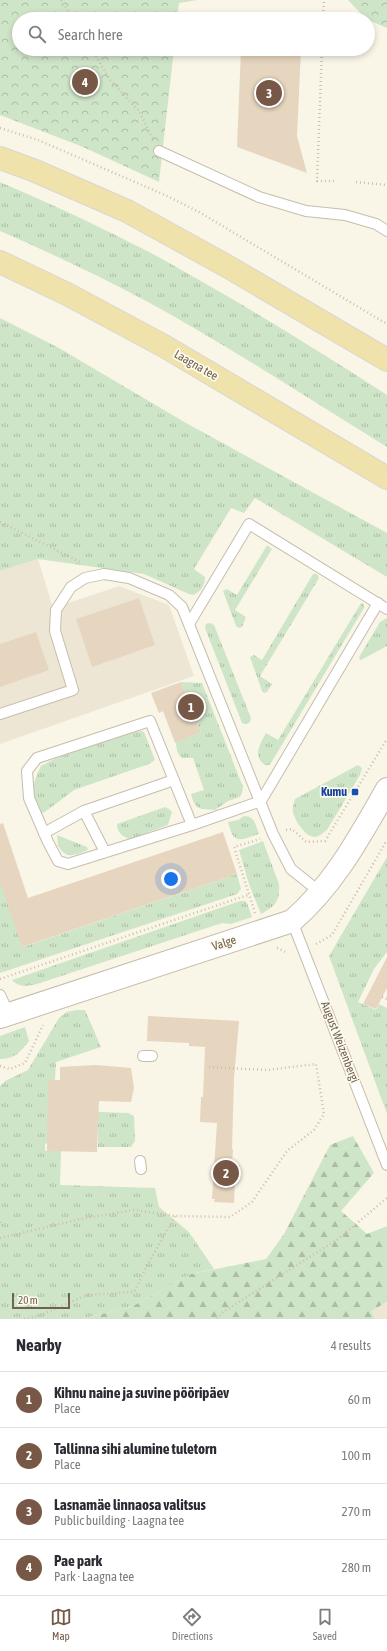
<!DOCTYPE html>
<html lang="en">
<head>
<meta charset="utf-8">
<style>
  :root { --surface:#fff; --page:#f2f2f3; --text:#2b2b33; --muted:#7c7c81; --line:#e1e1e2; --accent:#775746 }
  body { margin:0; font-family:"Asap Condensed",sans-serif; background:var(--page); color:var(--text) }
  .scale { position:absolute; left:12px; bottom:10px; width:58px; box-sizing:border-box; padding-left:4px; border:2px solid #706150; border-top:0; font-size:11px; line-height:14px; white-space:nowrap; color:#706150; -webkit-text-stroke:3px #fdfaee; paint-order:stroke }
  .you { position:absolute; left:171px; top:879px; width:14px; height:14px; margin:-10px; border:3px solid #fff; border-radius:50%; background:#1a73e8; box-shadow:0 0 0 6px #1a73e833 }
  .badge { display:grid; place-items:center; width:26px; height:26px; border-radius:50%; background:var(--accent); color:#fff; font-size:13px; font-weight:700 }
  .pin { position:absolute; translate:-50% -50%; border:2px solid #fff; box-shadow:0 1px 4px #0006 }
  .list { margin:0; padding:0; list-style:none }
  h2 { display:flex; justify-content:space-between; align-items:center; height:52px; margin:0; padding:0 16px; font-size:17px }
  h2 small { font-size:13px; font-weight:400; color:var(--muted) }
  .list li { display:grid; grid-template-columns:26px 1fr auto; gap:12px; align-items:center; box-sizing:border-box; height:56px; padding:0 16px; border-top:1px solid var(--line) }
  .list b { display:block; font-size:15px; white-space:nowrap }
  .list p { margin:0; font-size:13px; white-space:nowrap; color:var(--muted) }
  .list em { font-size:13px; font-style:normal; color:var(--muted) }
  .icon { flex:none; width:22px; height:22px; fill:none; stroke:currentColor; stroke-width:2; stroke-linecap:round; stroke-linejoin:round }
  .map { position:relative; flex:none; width:387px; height:1319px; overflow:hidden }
  .search { position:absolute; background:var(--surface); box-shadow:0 2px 6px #0003; left:12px; right:12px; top:12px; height:44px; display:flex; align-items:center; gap:10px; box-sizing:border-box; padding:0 14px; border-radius:22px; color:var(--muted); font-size:15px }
  .sheet { height:276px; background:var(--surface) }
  nav { display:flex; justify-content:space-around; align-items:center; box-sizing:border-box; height:56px; border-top:1px solid var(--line); background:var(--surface); font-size:11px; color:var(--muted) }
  nav a { display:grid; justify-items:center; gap:2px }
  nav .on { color:var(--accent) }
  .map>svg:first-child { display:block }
</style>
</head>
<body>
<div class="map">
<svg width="387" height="1319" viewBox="0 0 387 1319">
  <defs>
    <pattern id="grass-tufts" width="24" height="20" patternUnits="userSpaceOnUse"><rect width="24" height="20" fill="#cfe5c8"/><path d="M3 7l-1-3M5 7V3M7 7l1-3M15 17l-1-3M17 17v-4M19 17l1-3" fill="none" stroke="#acbda5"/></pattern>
    <pattern id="forest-firs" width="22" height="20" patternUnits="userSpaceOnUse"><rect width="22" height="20" fill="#cfe5c8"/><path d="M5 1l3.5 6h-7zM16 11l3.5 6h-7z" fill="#acbda5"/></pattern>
    <pattern id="park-crowns" width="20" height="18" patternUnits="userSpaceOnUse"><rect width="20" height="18" fill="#cfe5c8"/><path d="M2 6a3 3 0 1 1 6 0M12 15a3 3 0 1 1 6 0" fill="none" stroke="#acbda5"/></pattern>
  </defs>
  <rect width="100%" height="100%" fill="#f9f6e8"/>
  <g fill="#ede6d5">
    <polygon points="38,559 53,608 119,586 169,605 194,676 0,744 0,571"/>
    <polygon points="387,1302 387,1319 375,1319 371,1311"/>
  </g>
  <g fill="url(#grass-tufts)">
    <path d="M0 182C52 204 103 228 153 254 233 298 311 346 387 395V447C308 398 230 347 148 302 100 276 50 253 0 231Z"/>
    <path d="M0 318 59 348 186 423 387 533V577L255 498 244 513 231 508 194 569 205 577C205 585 201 592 193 595L189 594 144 574 38 559 0 571Z"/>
    <polygon points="268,546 272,549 235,610 246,617 242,627 239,628 236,626 223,591 227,589 237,595 266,547"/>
    <polygon points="313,574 317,574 319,578 260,676 272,684 267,692 264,693 262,691 250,657 254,655 262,660"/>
    <path d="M361 603 364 604V608L271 763 269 765H265C252 756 260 744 266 733L278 740Z"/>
    <polygon points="387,618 387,646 361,660 360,660 359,657 380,622"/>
    <polygon points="210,623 214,625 251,718 250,722 247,724 242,723 205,628 206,624"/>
    <path d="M181 682 202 683 243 787 242 793 240 797 228 801 215 810C199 809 195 810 191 794L204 790 193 758H181L177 751 176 742 201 732Z"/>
    <path d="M141 731 144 732 155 760 149 764 74 790 45 812 42 813C26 803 34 779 41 766L56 758 130 733Z"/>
    <path d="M358 765 362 768 360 775 327 830C324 832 320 836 316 837 306 838 295 821 293 812 292 807 294 803 295 799Z"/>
    <path d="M165 807 169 809 172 812 168 825 130 839C122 837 117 832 117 824Z"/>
    <path d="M244 816C255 816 256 826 259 834 239 840 234 846 228 822L238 820Z"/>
    <path d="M57 835 87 847 88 850C75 855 67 860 58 846Z"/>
    <path d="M263 841 279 884C280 901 276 906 261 914L249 884 239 850Z"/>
    <polygon points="387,857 387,952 374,969 358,1002 376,1010 379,1004 387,1008 387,1114 329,956"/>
    <polygon points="237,874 241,889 237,894 0,973 0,879 23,947"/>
    <path d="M240 901H245L247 903 252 917 231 924 222 923 37 984C28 986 19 988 12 980Z"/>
    <polygon points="76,1010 85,1010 101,1047 56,1062 55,1080 48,1080 48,1143 45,1144 45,1151 61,1151 60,1185 155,1188 159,1207 189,1232 214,1269 191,1274 131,1307 81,1319 0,1319 0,1086 5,1081 28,1070 59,1018 67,1012"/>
    <path d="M25 1027 29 1041C20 1052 15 1059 0 1059V1036Z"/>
    <polygon points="98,1112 128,1113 134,1116 135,1141 131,1147 98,1147"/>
  </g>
  <polygon fill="url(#forest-firs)" points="353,1136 374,1173 341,1211 367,1234 387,1226 387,1302 371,1311 375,1319 81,1319 131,1307 191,1274 266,1259 284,1234 330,1145"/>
  <g fill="url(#park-crowns)">
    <polygon points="0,0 197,0 179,3 177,19 19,19 19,49 174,49 159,182 83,147 0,115"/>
    <polygon points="348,0 387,0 387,28 366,19"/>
  </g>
  <g fill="#e6d5bf">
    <polygon points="241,49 301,49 297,136 307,173 237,147"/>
    <polygon points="139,598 155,645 92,667 76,619"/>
    <polygon points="36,632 49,670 0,687 0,644"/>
    <polygon points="181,682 201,732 175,743 163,711 159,713 151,693"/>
    <polygon points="3,823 28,898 223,832 237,874 22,947 0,882 0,824"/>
    <polygon points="387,957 387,988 376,1009 363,1004"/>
    <polygon points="148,1016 239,1021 234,1078 232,1149 233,1149 232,1165 240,1165 238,1181 235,1181 234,1203 214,1202 215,1199 212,1199 217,1123 200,1122 201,1097 203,1097 205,1047 189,1046 189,1043 147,1041"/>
    <polygon points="96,1065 131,1068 134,1088 131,1102 99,1101 97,1152 47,1151 48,1080 60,1080 60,1067"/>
  </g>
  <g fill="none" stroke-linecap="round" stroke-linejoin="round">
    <g stroke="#c7bdae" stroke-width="12">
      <g id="lane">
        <polyline points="159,151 259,197 306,211 345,215 376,224 387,231"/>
        <polyline points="189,624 249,524 387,609"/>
        <polyline points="0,714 73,690 55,631 56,610 71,587 85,578 104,574 129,578 169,595 182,607 273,834 291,869 321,893"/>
        <polyline points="84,811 105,852"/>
        <polyline points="192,825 68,864 58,861 48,842 29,798 27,771 37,758 150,721 192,825 261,801 378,603"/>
        <polyline points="44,833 84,811 174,780"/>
        <polyline points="292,921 387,1165"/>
        <polyline points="0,995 9,1014"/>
        <polyline points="143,1056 152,1056"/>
        <polyline points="140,1161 141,1169"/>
      </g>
    </g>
    <g stroke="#c7bcaa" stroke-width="24">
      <path id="secondary" d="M0 1017 292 921C334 885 360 836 387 789"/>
    </g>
    <g stroke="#dad6d2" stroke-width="24">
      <g id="primary">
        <polyline points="0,158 33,170 127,211 225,265 387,360"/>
        <polyline points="0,262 67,294 164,346 387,478"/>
      </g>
    </g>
    <g stroke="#d0bea7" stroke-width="2.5" stroke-dasharray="1 3" stroke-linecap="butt">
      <polyline points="61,0 73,19"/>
      <polyline points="323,19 324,0"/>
      <polyline points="92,49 109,79 139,111 153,139"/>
      <polyline points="322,49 317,181 335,181"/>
      <polyline points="0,128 38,140 165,195 199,212 387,324"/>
      <polyline points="356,182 387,185"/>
      <polyline points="0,522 82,563"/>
      <polyline points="286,830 292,829 306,842 325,841 387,739"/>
      <polyline points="255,913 234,847 260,839"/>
      <polyline points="316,944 332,935 387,840"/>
      <polyline points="277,948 288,953"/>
      <polyline points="0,979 248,895"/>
      <polyline points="382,997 387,999"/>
      <polyline points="0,1066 10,1069 25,1063 43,1025"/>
      <polyline points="0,1222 0,1226"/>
      <polyline points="0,1238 81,1219 134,1210 175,1216 230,1217 252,1202 287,1151 314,1130 324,1114 316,1064 267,1070 207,1067"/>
      <polyline points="24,1319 41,1315 87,1295 134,1292 149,1262 175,1216"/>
      <polyline points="217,1319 223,1312 338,1239 387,1198"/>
    </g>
    <use href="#lane" stroke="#fff" stroke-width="10"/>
    <use href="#secondary" stroke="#fff" stroke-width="22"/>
    <use href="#primary" stroke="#efe2aa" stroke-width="22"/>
  </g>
  <rect fill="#1a4fb4" stroke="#fdfaee" stroke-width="1.5" x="351" y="788" width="8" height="8" rx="2"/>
  <g text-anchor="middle" stroke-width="3.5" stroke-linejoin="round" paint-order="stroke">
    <g font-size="12" fill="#706150" stroke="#fdfaee">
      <text transform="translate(196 365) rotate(30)" y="4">Laagna tee</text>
      <text transform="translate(224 943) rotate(-18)" y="4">Valge</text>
      <text transform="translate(340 1042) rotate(69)" y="4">August Weizenbergi</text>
    </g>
    <g font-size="12" font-weight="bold" fill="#164399" stroke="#fdfaee" text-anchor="end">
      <text x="347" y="796">Kumu</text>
    </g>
  </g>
</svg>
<div class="scale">20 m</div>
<div class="you"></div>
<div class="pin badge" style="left:191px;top:707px">1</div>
<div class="pin badge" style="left:226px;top:1173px">2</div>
<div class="pin badge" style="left:269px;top:93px">3</div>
<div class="pin badge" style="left:85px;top:82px">4</div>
<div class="search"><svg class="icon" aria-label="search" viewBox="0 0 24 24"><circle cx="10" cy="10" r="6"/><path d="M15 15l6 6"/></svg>Search here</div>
</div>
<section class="sheet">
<h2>Nearby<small>4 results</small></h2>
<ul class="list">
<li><span class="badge">1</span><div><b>Kihnu naine ja suvine pööripäev</b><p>Place</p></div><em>60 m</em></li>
<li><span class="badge">2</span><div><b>Tallinna sihi alumine tuletorn</b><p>Place</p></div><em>100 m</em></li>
<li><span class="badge">3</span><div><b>Lasnamäe linnaosa valitsus</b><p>Public building · Laagna tee</p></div><em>270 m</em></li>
<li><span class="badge">4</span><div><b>Pae park</b><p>Park · Laagna tee</p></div><em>280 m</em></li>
</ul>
</section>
<nav>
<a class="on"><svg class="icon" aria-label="map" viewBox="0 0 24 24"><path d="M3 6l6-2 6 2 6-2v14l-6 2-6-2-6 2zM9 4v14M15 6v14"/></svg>Map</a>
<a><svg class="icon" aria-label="directions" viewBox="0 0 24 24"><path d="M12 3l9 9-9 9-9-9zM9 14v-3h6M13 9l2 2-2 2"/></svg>Directions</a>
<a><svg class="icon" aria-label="saved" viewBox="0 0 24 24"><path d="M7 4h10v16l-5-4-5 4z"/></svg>Saved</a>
</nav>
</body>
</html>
